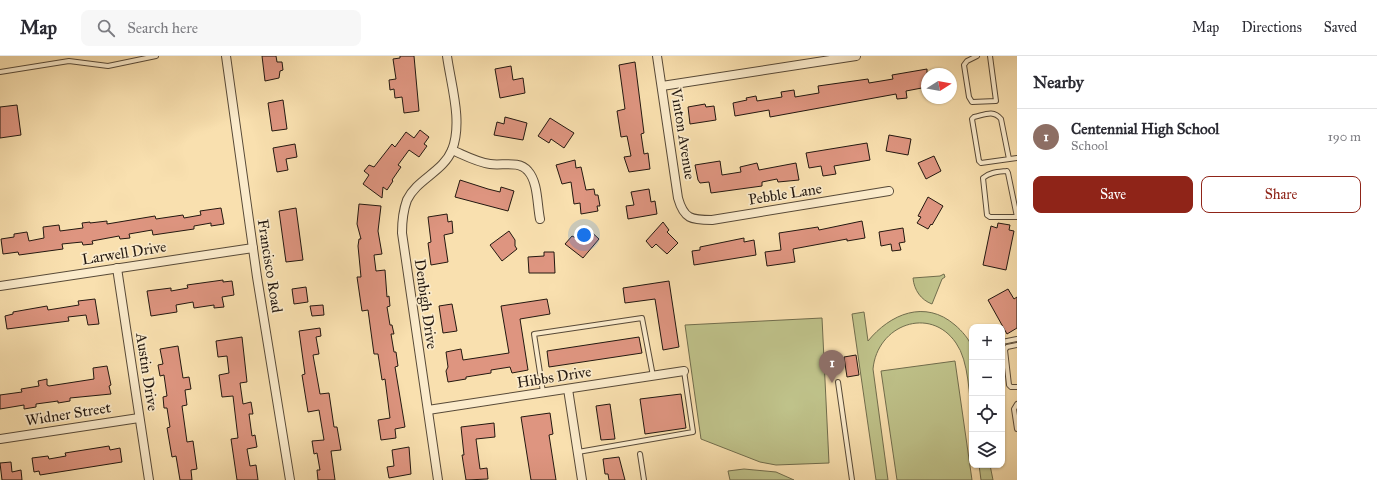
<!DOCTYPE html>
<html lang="en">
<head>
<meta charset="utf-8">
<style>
  :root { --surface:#fff; --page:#f7f7f7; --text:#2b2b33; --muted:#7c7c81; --line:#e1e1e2; --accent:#8f2418 }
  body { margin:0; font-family:"IM FELL Great Primer",serif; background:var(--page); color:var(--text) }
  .controls { position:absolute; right:12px; bottom:12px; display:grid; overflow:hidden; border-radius:8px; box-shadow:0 1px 3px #0004 }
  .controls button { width:36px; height:36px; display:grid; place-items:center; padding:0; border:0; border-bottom:1px solid var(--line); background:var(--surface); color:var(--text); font:20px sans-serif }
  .compass { position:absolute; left:921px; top:12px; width:36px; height:36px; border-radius:50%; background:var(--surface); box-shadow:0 1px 3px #0004; rotate:79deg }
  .you { position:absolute; left:584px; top:179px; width:14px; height:14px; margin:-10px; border:3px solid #fff; border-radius:50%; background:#1a73e8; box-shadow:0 0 0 6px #1a73e833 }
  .badge { display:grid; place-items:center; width:26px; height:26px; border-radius:50%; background:var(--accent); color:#fff; font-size:13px; font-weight:700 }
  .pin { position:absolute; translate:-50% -33px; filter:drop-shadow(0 1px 2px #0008) }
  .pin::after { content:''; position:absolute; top:21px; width:14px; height:12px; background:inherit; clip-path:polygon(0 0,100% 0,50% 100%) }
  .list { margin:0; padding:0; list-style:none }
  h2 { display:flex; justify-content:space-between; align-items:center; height:52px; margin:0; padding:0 16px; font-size:17px }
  h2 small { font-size:13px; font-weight:400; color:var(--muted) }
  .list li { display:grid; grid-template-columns:26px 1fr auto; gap:12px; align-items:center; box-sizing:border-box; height:56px; padding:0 16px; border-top:1px solid var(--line) }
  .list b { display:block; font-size:15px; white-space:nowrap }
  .list p { margin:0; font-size:13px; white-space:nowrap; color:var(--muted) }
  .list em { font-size:13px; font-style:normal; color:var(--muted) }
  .actions { display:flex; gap:8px; padding:12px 16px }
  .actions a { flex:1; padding:9px 0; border:1px solid var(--accent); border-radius:8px; text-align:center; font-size:14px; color:var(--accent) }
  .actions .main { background:var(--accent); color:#fff }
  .icon { flex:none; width:22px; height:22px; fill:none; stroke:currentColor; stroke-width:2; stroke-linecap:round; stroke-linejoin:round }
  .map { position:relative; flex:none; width:1017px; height:424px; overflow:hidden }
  header { display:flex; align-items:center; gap:24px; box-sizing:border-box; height:56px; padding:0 20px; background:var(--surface); border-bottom:1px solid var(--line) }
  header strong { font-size:19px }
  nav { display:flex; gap:22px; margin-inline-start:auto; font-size:14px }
  .search { width:280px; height:36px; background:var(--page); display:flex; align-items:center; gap:10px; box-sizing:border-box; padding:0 14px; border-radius:8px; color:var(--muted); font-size:15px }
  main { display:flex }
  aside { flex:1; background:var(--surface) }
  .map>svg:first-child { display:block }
</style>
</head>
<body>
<header>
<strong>Map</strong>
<div class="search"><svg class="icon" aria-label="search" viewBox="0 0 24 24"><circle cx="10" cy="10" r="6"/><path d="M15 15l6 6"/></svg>Search here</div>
<nav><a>Map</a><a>Directions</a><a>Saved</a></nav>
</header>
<main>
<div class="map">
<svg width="1017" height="424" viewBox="0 0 1017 424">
  <rect width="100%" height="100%" fill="#f9e0af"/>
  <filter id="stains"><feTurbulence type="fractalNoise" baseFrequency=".005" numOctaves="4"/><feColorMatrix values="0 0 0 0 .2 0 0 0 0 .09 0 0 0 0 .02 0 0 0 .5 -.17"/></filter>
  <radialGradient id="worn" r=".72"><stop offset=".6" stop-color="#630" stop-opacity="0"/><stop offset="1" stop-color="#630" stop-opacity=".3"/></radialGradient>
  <g fill="#bfc28a" stroke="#716d4d">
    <path d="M944 218 945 221 942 223 932 248C921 244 914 234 913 222L940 220Z"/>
    <path d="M864 256 868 285C890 258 925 243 955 269 962 275 969 283 972 291 973 298 972 306 972 313 972 329 972 345 972 362 969 340 969 305 956 287 930 249 877 269 873 313L888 424H876L852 258Z"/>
    <polygon points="822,262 829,407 776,409 760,406 701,383 685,269"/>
    <polygon points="955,305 972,424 897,424 881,315"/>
    <polygon points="979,409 990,409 993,424 981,424"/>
    <polygon points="744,413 776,416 794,424 730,424 728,415"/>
  </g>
  <g fill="#de9580" stroke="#231810">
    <polygon points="262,0 276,0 277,6 282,6 283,14 280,15 279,22 265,25"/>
    <polygon points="400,0 414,0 419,55 404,57 402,41 395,42 394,33 390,34 389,24 396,23 393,3 400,2"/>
    <polygon points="635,6 644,77 641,78 644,98 648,97 650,113 629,116 624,101 631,100 627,80 621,81 617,55 625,53 619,9"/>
    <polygon points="511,10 513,24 523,22 525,37 500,42 495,13"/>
    <polygon points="927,13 927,31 906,35 907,42 897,43 896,38 770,61 769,54 735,60 733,47 747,44 746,42 756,40 757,45 782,41 781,36 794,34 795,41 819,37 818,30 868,23 869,27 893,23 892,19"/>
    <polygon points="283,44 287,73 272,75 268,47"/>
    <polygon points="705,48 706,51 714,50 716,64 690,68 688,51"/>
    <polygon points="17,49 21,79 0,82 0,51"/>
    <polygon points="505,61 527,67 523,84 494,79 497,66 504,68"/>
    <polygon points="550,62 574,77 564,92 551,83 549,87 538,80"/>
    <polygon points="420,74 429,81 424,88 427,90 419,101 409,94 398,109 401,111 392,124 393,125 387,134 383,131 382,142 363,128 369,119 364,115 369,109 374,111 392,88 395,91 406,76 414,82"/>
    <polygon points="889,79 911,83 908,99 886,95"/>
    <polygon points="867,87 870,104 834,110 836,118 823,120 821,110 809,112 806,97"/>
    <polygon points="295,88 297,101 286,103 288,114 277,116 273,92"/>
    <polygon points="934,100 941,115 926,123 918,107"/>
    <polygon points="575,104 576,112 581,111 586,134 594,133 595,139 598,139 600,150 597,150 598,155 581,158 580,147 574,148 571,126 562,128 556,109"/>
    <polygon points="720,105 722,119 741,116 740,111 757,107 759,114 796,107 799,124 778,126 777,123 762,126 762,130 711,137 709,126 700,127 698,124 695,109"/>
    <polygon points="460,124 488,133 500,136 501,131 514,135 508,155 455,141"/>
    <polygon points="649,133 651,146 655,145 657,158 628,163 626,150 634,149 631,136"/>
    <polygon points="928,141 943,150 932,169 931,168 928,173 917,167 921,161 918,160"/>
    <polygon points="359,148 381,150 378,175 382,198 374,199 376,215 385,214 387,241 389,240 390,250 387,251 390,269 392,269 394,278 391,278 394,296 396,296 398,310 395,311 405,371 395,373 396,382 381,384 378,364 390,362 385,323 382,324 378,298 374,298 368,254 362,255 357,221 361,221 358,190 359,183 361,183 357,168"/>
    <polygon points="221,152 224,168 211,170 211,167 194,170 194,173 153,179 152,174 129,178 130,182 120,183 119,180 92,185 93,188 83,189 82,186 62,188 63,193 19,199 18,196 3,198 1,183 14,181 14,178 27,176 29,185 44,182 43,171 59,169 60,175 83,172 82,167 90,166 90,167 107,165 107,168 155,160 156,163 183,159 184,162 201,159 200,155"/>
    <polygon points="296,152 303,204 286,206 279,155"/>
    <polygon points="447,158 448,166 452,165 453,177 444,179 448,206 431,209 428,187 431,186 428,161"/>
    <polygon points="862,165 865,182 847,185 847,183 793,193 795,206 767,210 765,196 781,194 779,177 818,171 819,174"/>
    <polygon points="663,166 669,174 667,176 678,187 667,198 656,188 652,192 646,185"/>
    <polygon points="998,167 1010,169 1009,174 1014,175 1006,214 983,209 991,170 997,172"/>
    <polygon points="586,171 599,183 583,202 565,188 572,180 576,182"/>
    <polygon points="903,172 905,186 899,187 901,194 892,195 891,188 881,190 879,176"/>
    <polygon points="509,175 515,184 515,190 517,193 502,205 490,189"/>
    <polygon points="744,182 744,186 754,184 756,199 694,209 692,195 700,194 700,191"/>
    <polygon points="544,196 554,196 555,217 529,217 528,201 544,200"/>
    <polygon points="223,224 223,226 232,225 234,239 222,241 224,251 214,252 214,249 194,252 193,246 176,249 177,256 151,260 147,235 171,232 171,235 188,232 187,229"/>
    <polygon points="669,225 679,291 663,294 655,243 625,247 623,232"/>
    <polygon points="306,231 308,246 294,248 292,233"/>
    <polygon points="1008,233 1014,243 1017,241 1017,272 1007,278 988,244"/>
    <polygon points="95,243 99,268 88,269 86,259 68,261 69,265 7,273 5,260 13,258 13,256 47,250 48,254 79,249 78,245"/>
    <polygon points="547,243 550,258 520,263 528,314 512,317 510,311 491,314 491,317 466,321 466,323 448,326 446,315 448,311 446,296 461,293 463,304 509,297 501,250"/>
    <polygon points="452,248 457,275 443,277 439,250"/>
    <polygon points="323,249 324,259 312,260 310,250"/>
    <polygon points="320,272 321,280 316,281 319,298 313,299 320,338 329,337 334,371 337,371 341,394 331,395 335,424 318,424 317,414 320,414 317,397 314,398 312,385 324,384 319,354 308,356 302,319 305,318 299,275"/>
    <polygon points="242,281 247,326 240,327 243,348 251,346 253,358 249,358 252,380 255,379 257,391 247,393 250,410 256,409 258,424 237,424 231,383 238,382 233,340 222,341 219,319 229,317 227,300 218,301 216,285"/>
    <polygon points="639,281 642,297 549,311 547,295"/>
    <polygon points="178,290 183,322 189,321 191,333 185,334 187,349 182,350 187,386 193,385 197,413 191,414 192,424 180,424 176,400 172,401 167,372 170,371 167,352 164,352 163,341 167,340 164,319 160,320 158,309 163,308 160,293"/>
    <polygon points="856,299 859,319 847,321 844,301"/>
    <polygon points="107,310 111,329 109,330 111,338 70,342 70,345 58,347 58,345 36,348 36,351 24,353 24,349 0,353 0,339 22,336 21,333 39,330 38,325 47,323 47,329 49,330 94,323 93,312"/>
    <polygon points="681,338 686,372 645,378 640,343"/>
    <polygon points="610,348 615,383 601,384 596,350"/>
    <polygon points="550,357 553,378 549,379 556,424 531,424 521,361"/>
    <polygon points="494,367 495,381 476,383 480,413 487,412 488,423 466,424 462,399 464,399 461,371"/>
    <polygon points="109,390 110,394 120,392 122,406 40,419 39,415 34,416 32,402 48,400 49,403 66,400 65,397"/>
    <polygon points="409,391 411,418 389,422 387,411 394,410 392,394"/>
    <polygon points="619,401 625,424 609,424 608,418 605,418 603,403"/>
    <polygon points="11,406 12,416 21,414 22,424 2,424 0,407"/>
  </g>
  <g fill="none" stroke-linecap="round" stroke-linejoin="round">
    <g stroke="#584a38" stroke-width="6">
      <g id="service">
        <polyline points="977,0 967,5 964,9 969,41 972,46 996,45 990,0"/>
        <polyline points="0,16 69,5 108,10 156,0"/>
        <path d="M1009 103 1001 63C993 53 984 59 974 61L972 63 979 105 981 107 1017 102"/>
        <path d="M1017 161 1008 117 1007 115C998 116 990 116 983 122L987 159 990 161H1017"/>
        <polyline points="1002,286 1017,283"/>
        <polyline points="1017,289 1007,291 1005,294 1009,329 1011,331 1017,331"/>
        <polyline points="838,326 852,424"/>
        <polyline points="543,336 534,278 642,262 653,320"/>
        <polyline points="1017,348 1014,353 1017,373"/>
        <polyline points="578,396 693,376 684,315"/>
        <polyline points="640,398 644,424"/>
      </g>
    </g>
    <g stroke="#584a38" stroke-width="10">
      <g id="minor">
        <polyline points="226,0 257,221 290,424"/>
        <path d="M657 0 678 142C684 163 691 164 712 164L889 135"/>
        <polyline points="662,30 856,0"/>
        <path d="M452 94C464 99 476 106 490 108 502 110 519 104 528 115 538 126 537 148 540 163"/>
        <polyline points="117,212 149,424"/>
        <polyline points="0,230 253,192"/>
        <polyline points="568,333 582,424"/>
        <polyline points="428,354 684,315"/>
        <polyline points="0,383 139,362"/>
        <path d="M438 424 402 177C402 166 403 155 407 144 417 123 443 116 452 94 463 66 451 29 447 0"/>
      </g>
    </g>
    <use href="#service" stroke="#fbebcb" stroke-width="4"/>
    <use href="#minor" stroke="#fbebcb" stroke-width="8"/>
  </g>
  <g text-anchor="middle" stroke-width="3.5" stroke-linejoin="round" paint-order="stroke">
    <g font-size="15" fill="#231810" stroke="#fbebcb">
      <text transform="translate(683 78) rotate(81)" y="5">Vinton Avenue</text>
      <text transform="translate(785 138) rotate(-9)" y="5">Pebble Lane</text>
      <text transform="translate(124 197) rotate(-9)" y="5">Larwell Drive</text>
      <text transform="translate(270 210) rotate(81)" y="5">Francisco Road</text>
      <text transform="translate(426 248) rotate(82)" y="5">Denbigh Drive</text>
      <text transform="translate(147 316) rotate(81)" y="5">Austin Drive</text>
      <text transform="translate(554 321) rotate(-9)" y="5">Hibbs Drive</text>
      <text transform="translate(68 358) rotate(-9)" y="5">Widner Street</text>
    </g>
  </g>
  <rect width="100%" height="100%" filter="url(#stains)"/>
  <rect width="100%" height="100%" fill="url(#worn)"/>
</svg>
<div class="controls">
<button>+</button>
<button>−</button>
<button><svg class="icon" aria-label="locate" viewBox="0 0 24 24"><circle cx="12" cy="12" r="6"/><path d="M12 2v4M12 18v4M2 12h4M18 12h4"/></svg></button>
<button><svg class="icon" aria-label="layers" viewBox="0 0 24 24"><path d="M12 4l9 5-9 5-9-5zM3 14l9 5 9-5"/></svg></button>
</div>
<svg class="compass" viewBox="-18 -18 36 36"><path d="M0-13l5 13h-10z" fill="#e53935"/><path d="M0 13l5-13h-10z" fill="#7c7c81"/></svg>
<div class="you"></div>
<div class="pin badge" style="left:832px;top:327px;background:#8d6e63">1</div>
</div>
<aside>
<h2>Nearby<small></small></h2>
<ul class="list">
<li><span class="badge" style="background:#8d6e63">1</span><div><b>Centennial High School</b><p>School</p></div><em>190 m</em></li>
</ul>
<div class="actions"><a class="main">Save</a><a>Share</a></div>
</aside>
</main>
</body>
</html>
